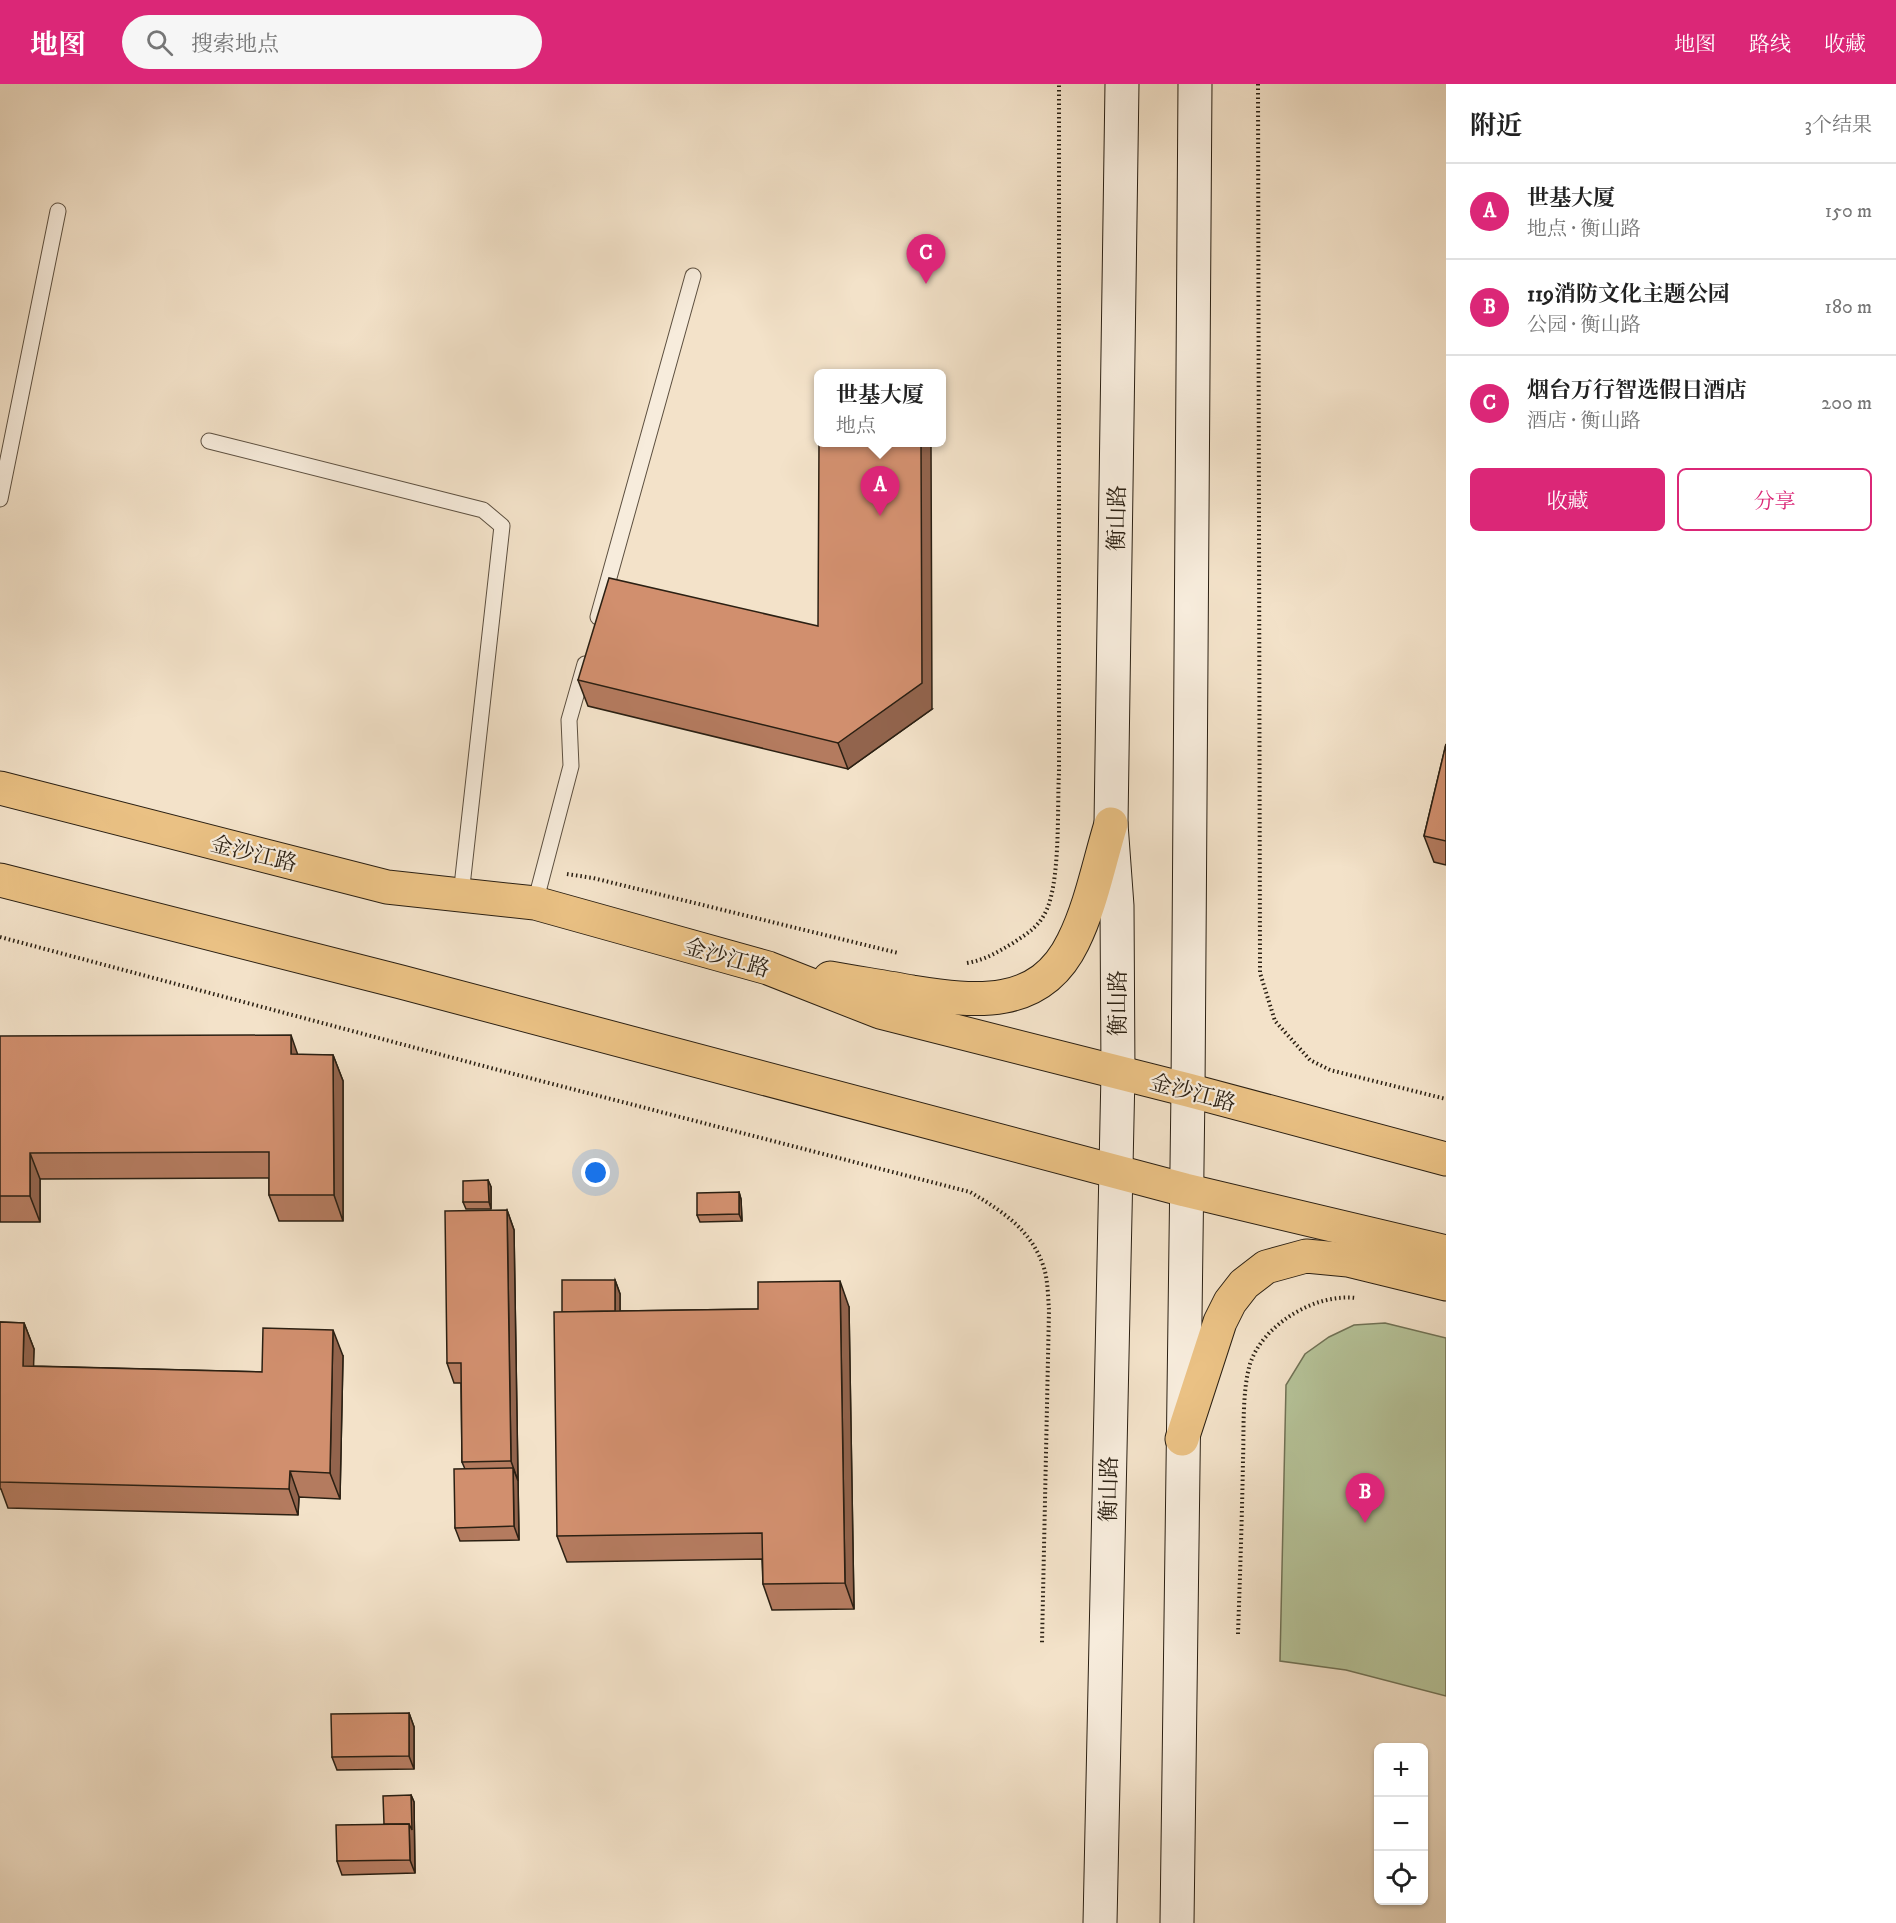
<!DOCTYPE html>
<html lang="zh">
<head>
<meta charset="utf-8">
<style>
  :root { --surface:#fff; --page:#f6f6f6; --text:#222; --muted:#767676; --line:#e0e0e0; --accent:#db2777 }
  body { margin:0; font-family:"IM FELL DW Pica","Noto Serif SC",serif; background:var(--page); color:var(--text) }
  .controls { position:absolute; right:18px; bottom:18px; display:grid; overflow:hidden; border-radius:9px; box-shadow:0 2px 4px #0004 }
  .controls button { width:54px; height:54px; display:grid; place-items:center; padding:0; border:0; border-bottom:2px solid var(--line); background:var(--surface); color:var(--text); font:30px sans-serif }
  .you { position:absolute; left:596px; top:1089px; width:21px; height:21px; margin:-15px; border:4px solid #fff; border-radius:50%; background:#1a73e8; box-shadow:0 0 0 9px #1a73e833 }
  .badge { display:grid; place-items:center; width:39px; height:39px; border-radius:50%; background:var(--accent); color:#fff; font-size:20px; font-weight:700 }
  .pin { position:absolute; translate:-50% -50px; filter:drop-shadow(0 2px 3px #0008) }
  .pin::after { content:''; position:absolute; top:32px; width:21px; height:18px; background:inherit; clip-path:polygon(0 0,100% 0,50% 100%) }
  .popup { position:absolute; left:814px; top:285px; width:132px; height:78px; box-sizing:border-box; display:grid; place-content:center; border-radius:9px; background:var(--surface); filter:drop-shadow(0 2px 4px #0005); font-size:20px; white-space:nowrap; color:var(--muted) }
  .popup b { font-size:22px; color:var(--text) }
  .popup::after { content:''; position:absolute; left:50%; top:100%; margin-left:-12px; border:12px solid transparent; border-top-color:var(--surface) }
  .list { margin:0; padding:0; list-style:none }
  h2 { display:flex; justify-content:space-between; align-items:center; height:78px; margin:0; padding:0 24px; font-size:26px }
  h2 small { font-size:20px; font-weight:400; color:var(--muted) }
  .list li { display:grid; grid-template-columns:39px 1fr auto; gap:18px; align-items:center; box-sizing:border-box; height:96px; padding:0 24px; border-top:2px solid var(--line) }
  .list b { display:block; font-size:22px; white-space:nowrap }
  .list p { margin:0; font-size:20px; white-space:nowrap; color:var(--muted) }
  .list em { font-size:20px; font-style:normal; color:var(--muted) }
  .actions { display:flex; gap:12px; padding:18px 24px }
  .actions a { flex:1; padding:14px 0; border:2px solid var(--accent); border-radius:9px; text-align:center; font-size:21px; color:var(--accent) }
  .actions .main { background:var(--accent); color:#fff }
  .icon { flex:none; width:33px; height:33px; fill:none; stroke:currentColor; stroke-width:2; stroke-linecap:round; stroke-linejoin:round }
  .map { position:relative; flex:none; width:1446px; height:1839px; overflow:hidden }
  header { display:flex; align-items:center; gap:36px; box-sizing:border-box; height:84px; padding:0 30px; background:var(--accent); color:#fff }
  header strong { font-size:28px }
  nav { display:flex; gap:33px; margin-inline-start:auto; font-size:21px }
  .search { width:420px; height:54px; background:var(--page); display:flex; align-items:center; gap:15px; box-sizing:border-box; padding:0 21px; border-radius:33px; color:var(--muted); font-size:22px }
  main { display:flex }
  aside { flex:1; background:var(--surface) }
  .map>svg:first-child { display:block }
</style>
</head>
<body>
<header>
<strong>地图</strong>
<div class="search"><svg class="icon" aria-label="search" viewBox="0 0 24 24"><circle cx="10" cy="10" r="6"/><path d="M15 15l6 6"/></svg>搜索地点</div>
<nav><a>地图</a><a>路线</a><a>收藏</a></nav>
</header>
<main>
<div class="map">
<svg width="1446" height="1839" viewBox="0 0 1446 1839">
  <rect width="100%" height="100%" fill="#f3e2c9"/>
  <filter id="stains"><feTurbulence type="fractalNoise" baseFrequency=".00333" numOctaves="4"/><feColorMatrix values="0 0 0 0 .2 0 0 0 0 .09 0 0 0 0 .02 0 0 0 .5 -.17"/></filter>
  <radialGradient id="worn" r=".72"><stop offset=".6" stop-color="#630" stop-opacity="0"/><stop offset="1" stop-color="#630" stop-opacity=".3"/></radialGradient>
  <polygon fill="#b6c49a" stroke="#707256" stroke-width="1.5" points="1385,1239 1446,1254 1446,1612 1346,1586 1280,1577 1286,1301 1305,1270 1329,1253 1354,1241"/>
  <g fill="none" stroke-linecap="round" stroke-linejoin="round">
    <g stroke="#5d5040" stroke-width="17">
      <g id="service">
        <polyline points="209,357 483,426 502,442 461,811"/>
        <polyline points="0,415 58,127"/>
        <polyline points="598,533 693,192"/>
        <polyline points="535,819 571,682 569,636 585,580"/>
      </g>
    </g>
    <g stroke="#2b2013" stroke-width="35">
      <g id="secondary">
        <polyline points="1100,1839 1118,989 1117,822 1111,740 1122,0"/>
        <polyline points="1177,1839 1188,1006 1195,0"/>
      </g>
    </g>
    <g stroke="#2b2013" stroke-width="35">
      <g id="primary">
        <polyline points="0,704 387,803 535,819 768,884 880,928 1188,1006 1446,1075"/>
        <polyline points="0,796 401,898 1185,1106 1446,1168"/>
        <path d="M830 894C858 899 885 903 912 908 975 918 1040 926 1073 858 1091 822 1099 779 1111 740"/>
        <polyline points="1182,1355 1220,1238 1230,1218 1244,1200 1266,1183 1306,1172 1348,1176 1446,1200"/>
      </g>
    </g>
    <g stroke="#2b2013" stroke-width="4" stroke-dasharray="1.5 3" stroke-linecap="butt">
      <polyline points="1258,0 1260,889 1275,937 1310,976 1330,986 1446,1015"/>
      <polyline points="567,790 593,794 898,869"/>
      <path d="M0 853 491 984 970 1108C1002 1127 1032 1146 1044 1184 1048 1197 1048 1213 1049 1226L1042 1559"/>
      <path d="M967 879C985 876 998 868 1013 859 1025 851 1037 844 1044 831 1061 803 1057 724 1059 689V0"/>
      <path d="M1238 1550C1240 1492 1242 1434 1243 1376 1244 1347 1242 1307 1250 1280 1263 1240 1316 1209 1356 1214"/>
    </g>
    <use href="#service" stroke="#f7ecdc" stroke-width="15"/>
    <use href="#secondary" stroke="#f7ecdc" stroke-width="33"/>
    <use href="#primary" stroke="#eac184" stroke-width="33"/>
  </g>
  <g fill="#b47b5f" stroke="#2b2013" stroke-width="1.5">
    <polygon points="578,596 932,625 848,685 588,622"/>
    <polygon points="1446,660 1446,781 1434,778 1424,752"/>
    <polygon points="0,969 333,971 343,997 343,1137 279,1137 269,1111 269,1094 40,1095 40,1138 0,1138"/>
    <polygon points="488,1096 491,1103 491,1125 466,1125 463,1118"/>
    <polygon points="739,1108 741,1115 742,1137 700,1138 697,1131"/>
    <polygon points="507,1126 514,1146 519,1456 460,1457 455,1444 465,1385 462,1378 461,1299 454,1299 447,1279"/>
    <polygon points="615,1196 620,1210 620,1227 758,1225 849,1223 854,1525 772,1526 763,1500 762,1475 567,1478 557,1452"/>
    <polygon points="0,1238 24,1239 34,1265 33,1282 262,1288 343,1272 340,1415 299,1413 298,1431 8,1424 1,1405 0,1405"/>
    <polygon points="409,1629 414,1643 414,1685 337,1686 332,1673"/>
    <polygon points="411,1711 414,1718 415,1789 342,1791 337,1777 384,1740"/>
  </g>
  <g fill="#92644d" stroke="#2b2013" stroke-width="1.5">
    <polygon points="921,358 931,358 932,625 848,685 838,659"/>
    <polygon points="291,951 300,977 291,970"/>
    <polygon points="333,971 343,997 343,1137 334,1111"/>
    <polygon points="30,1069 40,1095 40,1138 30,1112"/>
    <polygon points="488,1096 491,1103 491,1125 489,1118"/>
    <polygon points="739,1108 741,1115 742,1137 739,1130"/>
    <polygon points="507,1126 514,1146 518,1397 511,1377"/>
    <polygon points="615,1196 620,1210 620,1254 615,1240"/>
    <polygon points="840,1197 849,1223 854,1525 845,1499"/>
    <polygon points="24,1239 34,1265 33,1308 23,1282"/>
    <polygon points="333,1246 343,1272 340,1415 330,1389"/>
    <polygon points="513,1384 518,1397 519,1456 514,1442"/>
    <polygon points="290,1387 299,1413 298,1431 289,1405"/>
    <polygon points="409,1629 414,1643 414,1685 409,1672"/>
    <polygon points="411,1711 414,1718 415,1789 410,1776 409,1740"/>
  </g>
  <g fill="#d18f6e" stroke="#2b2013" stroke-width="1.5">
    <polygon points="819,358 921,358 922,599 838,659 578,596 609,494 818,542"/>
    <polygon points="1446,660 1446,757 1424,752"/>
    <polygon points="291,951 291,970 333,971 334,1111 269,1111 269,1068 30,1069 30,1112 0,1112 0,952"/>
    <polygon points="488,1096 489,1118 463,1118 463,1097"/>
    <polygon points="739,1108 739,1130 697,1131 697,1109"/>
    <polygon points="507,1126 511,1377 462,1378 461,1279 447,1279 445,1127"/>
    <polygon points="562,1196 615,1196 615,1227 562,1228"/>
    <polygon points="840,1197 845,1499 763,1500 762,1449 557,1452 554,1228 758,1225 758,1198"/>
    <polygon points="0,1238 24,1239 23,1282 262,1288 263,1244 333,1246 330,1389 290,1387 289,1405 0,1398"/>
    <polygon points="513,1384 514,1442 455,1444 454,1385"/>
    <polygon points="409,1629 409,1672 332,1673 331,1630"/>
    <polygon points="411,1711 412,1746 409,1740 384,1740 383,1712"/>
    <polygon points="409,1740 410,1776 337,1777 336,1741"/>
  </g>
  <g text-anchor="middle" stroke-width="4.5" stroke-linejoin="round" paint-order="stroke">
    <g font-size="22" fill="#2b2013" stroke="#f7ecdc">
      <text transform="translate(1116 434) rotate(-89)" y="8">衡山路</text>
      <text transform="translate(254 769) rotate(14)" y="8">金沙江路</text>
      <text transform="translate(727 873) rotate(16)" y="8">金沙江路</text>
      <text transform="translate(1117 919) rotate(-90)" y="8">衡山路</text>
      <text transform="translate(1193 1008) rotate(15)" y="8">金沙江路</text>
      <text transform="translate(1108 1405) rotate(-89)" y="8">衡山路</text>
    </g>
  </g>
  <rect width="100%" height="100%" filter="url(#stains)"/>
  <rect width="100%" height="100%" fill="url(#worn)"/>
</svg>
<div class="controls">
<button>+</button>
<button>−</button>
<button><svg class="icon" aria-label="locate" viewBox="0 0 24 24"><circle cx="12" cy="12" r="6"/><path d="M12 2v4M12 18v4M2 12h4M18 12h4"/></svg></button>
</div>
<div class="you"></div>
<div class="pin badge" style="left:880px;top:432px">A</div>
<div class="popup"><b>世基大厦</b>地点</div>
<div class="pin badge" style="left:1365px;top:1439px">B</div>
<div class="pin badge" style="left:926px;top:200px">C</div>
</div>
<aside>
<h2>附近<small>3个结果</small></h2>
<ul class="list">
<li><span class="badge">A</span><div><b>世基大厦</b><p>地点 · 衡山路</p></div><em>150 m</em></li>
<li><span class="badge">B</span><div><b>119消防文化主题公园</b><p>公园 · 衡山路</p></div><em>180 m</em></li>
<li><span class="badge">C</span><div><b>烟台万行智选假日酒店</b><p>酒店 · 衡山路</p></div><em>200 m</em></li>
</ul>
<div class="actions"><a class="main">收藏</a><a>分享</a></div>
</aside>
</main>
</body>
</html>
